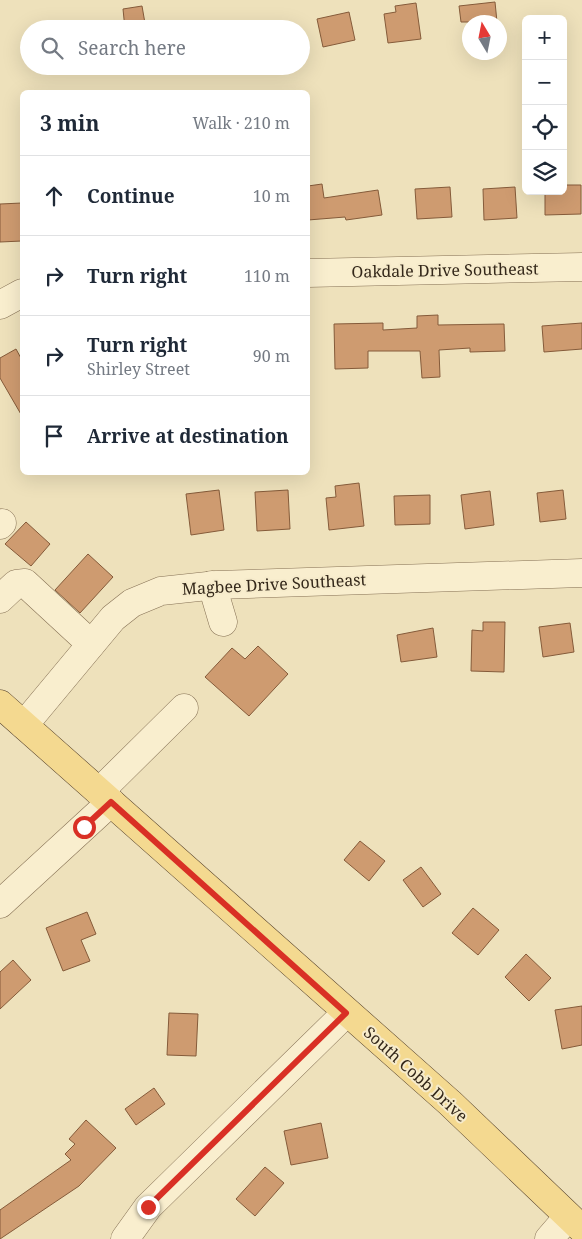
<!DOCTYPE html>
<html lang="en">
<head>
<meta charset="utf-8">
<style>
  :root { --surface:#fff; --page:#f2f2f3; --text:#1f2937; --muted:#747a83; --line:#e0e1e3 }
  body { margin:0; font-family:"Noto Serif",serif; background:var(--page); color:var(--text) }
  .controls { position:absolute; right:15px; top:15px; display:grid; overflow:hidden; border-radius:8px; box-shadow:0 5px 20px #0002 }
  .controls button { width:45px; height:45px; display:grid; place-items:center; padding:0; border:0; border-bottom:1px solid var(--line); background:var(--surface); color:var(--text); font:25px sans-serif }
  .compass { position:absolute; left:462px; top:15px; width:45px; height:45px; border-radius:50%; background:var(--surface); box-shadow:0 5px 20px #0002; rotate:350deg }
  .stop { position:absolute; width:15px; height:15px; margin:-11px; border:4px solid #d93025; border-radius:50%; background:#fff }
  .stop.end { background:#d93025; border-color:#fff; box-shadow:0 1px 5px #0008 }
  .list { margin:0; padding:0; list-style:none }
  h2 { display:flex; justify-content:space-between; align-items:center; height:65px; margin:0; padding:0 20px; font-size:21px }
  h2 small { font-size:16px; font-weight:400; color:var(--muted) }
  .list li { display:grid; grid-template-columns:32px 1fr auto; gap:15px; align-items:center; box-sizing:border-box; height:80px; padding:0 20px; border-top:1px solid var(--line) }
  .list b { display:block; font-size:19px; white-space:nowrap }
  .list p { margin:0; font-size:16px; white-space:nowrap; color:var(--muted) }
  .list em { font-size:16px; font-style:normal; color:var(--muted) }
  .icon { flex:none; width:28px; height:28px; fill:none; stroke:currentColor; stroke-width:2; stroke-linecap:round; stroke-linejoin:round }
  .map { position:relative; flex:none; width:582px; height:1239px; overflow:hidden }
  .search { position:absolute; background:var(--surface); box-shadow:0 5px 20px #0002; left:20px; top:20px; width:290px; height:55px; display:flex; align-items:center; gap:12px; box-sizing:border-box; padding:0 18px; border-radius:28px; color:var(--muted); font-size:19px }
  .panel { position:absolute; background:var(--surface); box-shadow:0 5px 20px #0002; left:20px; top:90px; width:290px; height:385px; border-radius:8px }
  .map>svg:first-child { display:block }
</style>
</head>
<body>
<div class="map">
<svg width="582" height="1239" viewBox="0 0 582 1239">
  <rect width="100%" height="100%" fill="#eee1bb"/>
  <g fill="#ce9b70" stroke="#855b3a">
    <polygon points="495,2 497,22 461,22 459,6"/>
    <polygon points="416,3 421,39 388,43 384,14 396,12 395,6"/>
    <polygon points="142,6 146,29 125,29 123,9"/>
    <polygon points="349,12 355,40 323,47 317,19"/>
    <polygon points="322,184 324,198 378,190 382,215 346,220 345,217 308,220 308,186"/>
    <polygon points="563,185 581,185 581,214 545,215 545,191 563,191"/>
    <polygon points="450,187 452,217 417,219 415,189"/>
    <polygon points="515,187 517,218 484,220 483,189"/>
    <polygon points="22,203 22,241 0,242 0,204"/>
    <polygon points="438,315 438,325 504,324 505,351 470,352 470,348 439,350 440,377 422,378 420,351 368,351 368,368 335,369 334,324 383,323 383,330 417,328 417,316"/>
    <polygon points="582,323 582,349 544,352 542,326"/>
    <polygon points="16,349 22,360 22,416 0,378 0,358"/>
    <polygon points="359,483 364,526 329,530 326,498 336,497 335,486"/>
    <polygon points="219,490 224,530 191,535 186,494"/>
    <polygon points="288,490 290,529 257,531 255,492"/>
    <polygon points="563,490 566,519 540,522 537,493"/>
    <polygon points="490,491 494,525 465,529 461,495"/>
    <polygon points="430,495 430,524 395,525 394,496"/>
    <polygon points="26,522 50,544 31,566 5,544"/>
    <polygon points="88,554 113,577 80,613 55,590"/>
    <polygon points="483,622 505,622 504,672 471,671 472,630 483,631"/>
    <polygon points="570,623 574,652 543,657 539,627"/>
    <polygon points="433,628 437,657 401,662 397,635"/>
    <polygon points="258,646 288,674 249,716 205,677 232,648 245,659"/>
    <polygon points="360,841 385,861 369,881 344,860"/>
    <polygon points="421,867 441,894 423,907 403,880"/>
    <polygon points="473,908 499,930 478,955 452,933"/>
    <polygon points="87,912 96,934 81,940 90,961 63,971 46,928"/>
    <polygon points="526,954 551,978 529,1001 505,977"/>
    <polygon points="13,960 31,980 0,1009 0,972"/>
    <polygon points="582,1006 582,1045 562,1049 555,1010"/>
    <polygon points="169,1013 198,1014 196,1056 167,1055"/>
    <polygon points="154,1088 165,1104 136,1125 125,1109"/>
    <polygon points="86,1120 116,1148 79,1186 0,1239 0,1210 71,1160 65,1154 75,1144 69,1139"/>
    <polygon points="321,1123 328,1158 291,1165 284,1131"/>
    <polygon points="265,1167 284,1183 255,1216 236,1199"/>
  </g>
  <g fill="none" stroke-linecap="round" stroke-linejoin="round">
    <g stroke="#867155" stroke-width="29">
      <g id="minor">
        <polyline points="308,273 582,267"/>
        <polyline points="0,305 22,293"/>
        <polyline points="0,525 2,523"/>
        <polyline points="212,585 223,622"/>
        <polyline points="0,599 16,584 25,583 91,644"/>
        <polyline points="24,725 113,618 132,603 161,591 217,585 582,573"/>
        <polyline points="99,792 184,708"/>
        <polyline points="0,904 111,802"/>
        <polyline points="125,1239 148,1207 346,1013"/>
        <polyline points="549,1239 568,1217"/>
      </g>
    </g>
    <g stroke="#533f2a" stroke-width="29">
      <polyline id="major" points="0,704 450,1103 582,1229"/>
    </g>
    <use href="#minor" stroke="#f9eece" stroke-width="28"/>
    <use href="#major" stroke="#f4d990" stroke-width="28"/>
  </g>
  <g fill="none" stroke-linecap="round" stroke-linejoin="round">
    <polyline stroke="#d93025" stroke-width="6" points="84,827 111,802 346,1013 148,1207"/>
  </g>
  <g text-anchor="middle" stroke-width="4" stroke-linejoin="round" paint-order="stroke">
    <g font-size="16" fill="#34281a" stroke="#f6ebcb">
      <text transform="translate(445 270) rotate(-1)" y="6">Oakdale Drive Southeast</text>
      <text transform="translate(274 584) rotate(-3)" y="6">Magbee Drive Southeast</text>
      <text transform="translate(416 1074) rotate(42)" y="6">South Cobb Drive</text>
    </g>
  </g>
</svg>
<div class="controls">
<button>+</button>
<button>−</button>
<button><svg class="icon" aria-label="locate" viewBox="0 0 24 24"><circle cx="12" cy="12" r="6"/><path d="M12 2v4M12 18v4M2 12h4M18 12h4"/></svg></button>
<button><svg class="icon" aria-label="layers" viewBox="0 0 24 24"><path d="M12 4l9 5-9 5-9-5zM3 14l9 5 9-5"/></svg></button>
</div>
<svg class="compass" viewBox="-18 -18 36 36"><path d="M0-13l5 13h-10z" fill="#e53935"/><path d="M0 13l5-13h-10z" fill="#747a83"/></svg>
<div class="stop" style="left:84px;top:827px"></div>
<div class="stop end" style="left:148px;top:1207px"></div>
<div class="search"><svg class="icon" aria-label="search" viewBox="0 0 24 24"><circle cx="10" cy="10" r="6"/><path d="M15 15l6 6"/></svg>Search here</div>
<section class="panel">
<h2>3 min<small>Walk · 210 m</small></h2>
<ul class="list">
<li><svg class="icon" aria-label="ahead" viewBox="0 0 24 24"><path d="M12 20V5M6 11l6-6 6 6"/></svg><div><b>Continue</b></div><em>10 m</em></li>
<li><svg class="icon" aria-label="right" viewBox="0 0 24 24"><path d="M7 20v-9h11M14 6l5 5-5 5"/></svg><div><b>Turn right</b></div><em>110 m</em></li>
<li><svg class="icon" aria-label="right" viewBox="0 0 24 24"><path d="M7 20v-9h11M14 6l5 5-5 5"/></svg><div><b>Turn right</b><p>Shirley Street</p></div><em>90 m</em></li>
<li><svg class="icon" aria-label="arrive" viewBox="0 0 24 24"><path d="M6 21V4h12l-3 4 3 4H6"/></svg><div><b>Arrive at destination</b></div></li>
</ul>
</section>
</div>
</body>
</html>
